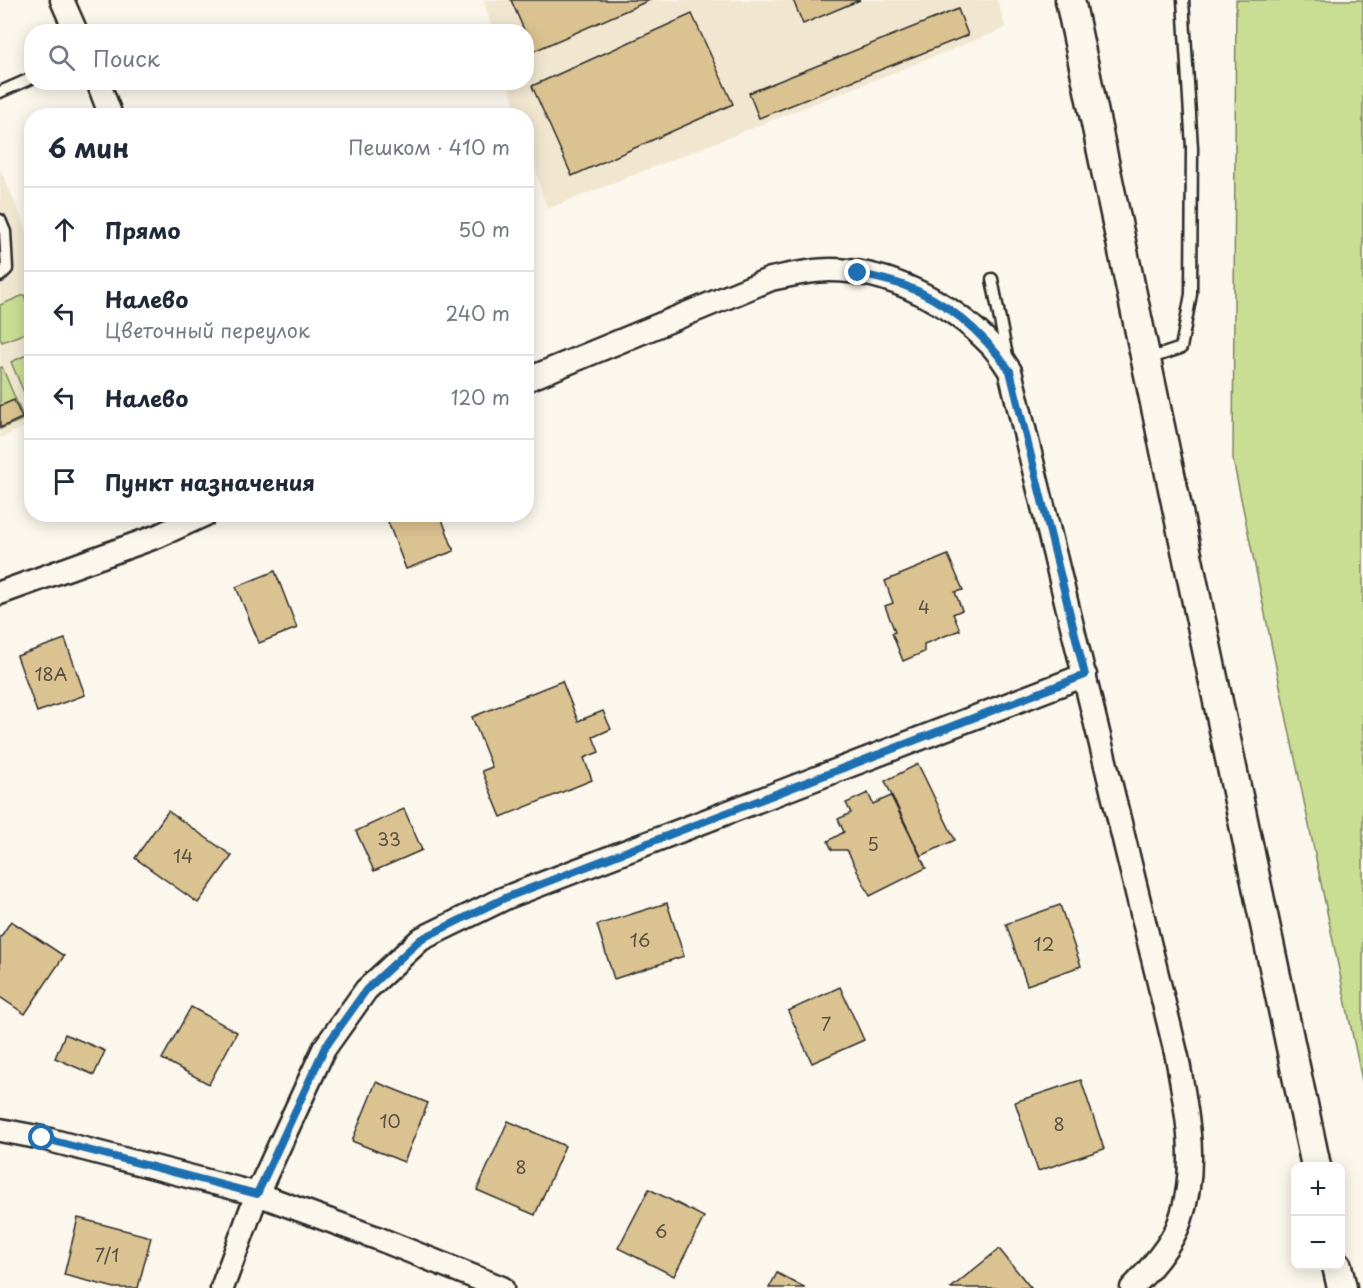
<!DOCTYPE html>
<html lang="ru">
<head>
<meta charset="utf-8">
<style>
  :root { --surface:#fff; --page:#f2f2f3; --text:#1f2937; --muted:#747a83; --line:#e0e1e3 }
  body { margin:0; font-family:"Playpen Sans",sans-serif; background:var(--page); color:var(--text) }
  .controls { position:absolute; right:18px; bottom:18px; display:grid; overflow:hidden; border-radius:12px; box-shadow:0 3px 15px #0003 }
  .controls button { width:54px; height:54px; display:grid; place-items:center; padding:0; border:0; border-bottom:2px solid var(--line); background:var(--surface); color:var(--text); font:30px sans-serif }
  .stop { position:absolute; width:18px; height:18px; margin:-14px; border:4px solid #1f6fb2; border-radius:50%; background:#fff }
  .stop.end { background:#1f6fb2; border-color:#fff; box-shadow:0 2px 6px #0008 }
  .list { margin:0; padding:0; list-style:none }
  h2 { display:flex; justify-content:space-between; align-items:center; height:78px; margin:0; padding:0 24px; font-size:26px }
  h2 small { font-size:20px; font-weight:400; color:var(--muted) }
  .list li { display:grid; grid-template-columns:39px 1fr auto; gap:18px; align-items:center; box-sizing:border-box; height:84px; padding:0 24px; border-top:2px solid var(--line) }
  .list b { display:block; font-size:22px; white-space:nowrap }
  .list p { margin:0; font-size:20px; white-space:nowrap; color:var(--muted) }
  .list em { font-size:20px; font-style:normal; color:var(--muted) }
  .icon { flex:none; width:33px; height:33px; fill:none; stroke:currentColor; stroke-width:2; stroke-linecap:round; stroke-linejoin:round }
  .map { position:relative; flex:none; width:1363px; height:1288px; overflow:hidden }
  .search { position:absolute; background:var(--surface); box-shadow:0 3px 15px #0003; left:24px; top:24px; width:510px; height:66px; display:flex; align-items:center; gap:15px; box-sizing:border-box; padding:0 21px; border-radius:24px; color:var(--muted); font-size:22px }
  .panel { position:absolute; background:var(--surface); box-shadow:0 3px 15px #0003; left:24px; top:108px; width:510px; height:414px; border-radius:24px }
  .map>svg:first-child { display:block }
</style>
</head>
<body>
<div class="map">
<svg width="1363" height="1288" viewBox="0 0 1363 1288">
  <rect width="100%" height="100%" fill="#fbf7ec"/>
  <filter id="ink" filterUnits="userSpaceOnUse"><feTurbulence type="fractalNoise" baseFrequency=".0167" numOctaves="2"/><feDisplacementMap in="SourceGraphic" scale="12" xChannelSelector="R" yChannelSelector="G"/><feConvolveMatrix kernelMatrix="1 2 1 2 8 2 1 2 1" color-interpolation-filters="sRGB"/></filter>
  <g filter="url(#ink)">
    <g fill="#f1e7d1">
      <polygon points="483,0 997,0 1006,28 547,209 527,142 526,116 518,115 508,83 526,82 526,32 493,31"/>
      <polygon points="0,168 32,242 31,424 0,438"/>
    </g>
    <g fill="#c9de93" stroke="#7a845f" stroke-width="1.5">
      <polygon points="1236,0 1363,0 1363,1085 1233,460"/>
      <polygon points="24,295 31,314 31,331 2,342 0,338 0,305"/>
      <polygon points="31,353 31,409 11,362"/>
      <polygon points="2,367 24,419 0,429 0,368"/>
    </g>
    <g fill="#dbc291" stroke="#2b2b2b" stroke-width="1.5">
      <polygon points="511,0 650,0 534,51 526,32 525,32"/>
      <polygon points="793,0 860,0 803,24"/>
      <polygon points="958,9 968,35 759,118 749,93"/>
      <polygon points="692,14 733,104 572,176 532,86"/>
      <polygon points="32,392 32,412 24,395"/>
      <polygon points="14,400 22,418 0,428 0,406"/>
      <polygon points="385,514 440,514 454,551 406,569"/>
      <polygon points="948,555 963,590 955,592 962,610 953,614 960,630 924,644 924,652 903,661 892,633 895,632 885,606 893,603 885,581"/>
      <polygon points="275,571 297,628 259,643 236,587"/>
      <polygon points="65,639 85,695 37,712 17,656"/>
      <polygon points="562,681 578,721 603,711 611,729 593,737 599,752 584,758 592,780 501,817 482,771 492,767 472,717"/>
      <polygon points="918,764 955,840 921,856 885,781"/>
      <polygon points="868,793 873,804 891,796 926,868 870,896 847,850 832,850 828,841 844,832 838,819 851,813 846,803"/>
      <polygon points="404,809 422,850 374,871 356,831"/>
      <polygon points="168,811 232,856 198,903 135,858"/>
      <polygon points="667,903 684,956 614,979 597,925"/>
      <polygon points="1060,905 1081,966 1027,985 1006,924"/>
      <polygon points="11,921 64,956 25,1014 0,997 0,938"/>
      <polygon points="840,987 864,1040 812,1063 788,1011"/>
      <polygon points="191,1007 237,1032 209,1084 162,1059"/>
      <polygon points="65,1034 105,1051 94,1075 55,1058"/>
      <polygon points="1081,1080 1104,1149 1038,1171 1015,1102"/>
      <polygon points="376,1082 428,1103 404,1162 352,1141"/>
      <polygon points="508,1121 565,1146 535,1215 477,1190"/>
      <polygon points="649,1189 704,1217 674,1276 618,1248"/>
      <polygon points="78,1218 151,1237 138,1288 115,1288 64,1275"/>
      <polygon points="999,1249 1031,1288 951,1288"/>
      <polygon points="777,1273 805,1288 769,1288"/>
    </g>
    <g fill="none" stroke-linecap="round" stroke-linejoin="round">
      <g stroke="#2b2b2b" stroke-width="15">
        <g id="service">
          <polyline points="0,92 32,78"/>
          <polyline points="0,220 5,232 7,269 0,276"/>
          <polyline points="992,279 1007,356"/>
          <polyline points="1148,359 1181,348 1191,294 1192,148 1183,0"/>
        </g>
      </g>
      <g stroke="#2b2b2b" stroke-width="27">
        <g id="minor">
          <polyline points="62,0 76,32"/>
          <polyline points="98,82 111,116"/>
          <path d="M526 380 771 279C790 275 810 270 830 270 889 270 951 303 991 345 998 352 1004 362 1010 371L1177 1057C1187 1111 1199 1168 1180 1221 1173 1243 1148 1272 1132 1288"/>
          <polyline points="0,593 158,536 206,514"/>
          <polyline points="0,1130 42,1138 257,1194 377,1238 502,1288"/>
          <polyline points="222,1288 257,1194 324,1049 366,990 421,939 505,898 1085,675"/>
        </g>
      </g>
      <g stroke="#2b2b2b" stroke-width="33">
        <g id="tertiary">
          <polyline points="1070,0 1316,1166"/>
          <polyline points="1337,1266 1342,1288"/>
        </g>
      </g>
      <use href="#service" stroke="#fbf7ec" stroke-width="10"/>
      <use href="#minor" stroke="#fbf7ec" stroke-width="22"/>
      <use href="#tertiary" stroke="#fbf7ec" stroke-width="28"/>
    </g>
  </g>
  <g fill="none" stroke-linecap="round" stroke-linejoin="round" filter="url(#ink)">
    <path stroke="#1f6fb2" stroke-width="8" d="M42 1138 257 1194 324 1049 366 990 421 939 505 898 1085 675 1010 371C983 333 947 301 903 285 888 280 872 277 858 273"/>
  </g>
  <g text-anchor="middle" stroke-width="6" stroke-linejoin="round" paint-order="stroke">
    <g font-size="18" fill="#575144">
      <text x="924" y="614">4</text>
      <text x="51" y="681">18А</text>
      <text x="389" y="846">33</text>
      <text x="873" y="851">5</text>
      <text x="183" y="863">14</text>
      <text x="640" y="947">16</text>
      <text x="1044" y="951">12</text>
      <text x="826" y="1031">7</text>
      <text x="390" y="1128">10</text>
      <text x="1059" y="1131">8</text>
      <text x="521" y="1174">8</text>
      <text x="661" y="1238">6</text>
      <text x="107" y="1262">7/1</text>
    </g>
  </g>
</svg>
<div class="controls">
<button>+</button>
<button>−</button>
</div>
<div class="stop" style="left:42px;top:1138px"></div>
<div class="stop end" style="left:858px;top:273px"></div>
<div class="search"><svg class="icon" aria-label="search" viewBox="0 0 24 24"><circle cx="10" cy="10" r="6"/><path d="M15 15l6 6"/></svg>Поиск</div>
<section class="panel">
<h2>6 мин<small>Пешком · 410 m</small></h2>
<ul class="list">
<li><svg class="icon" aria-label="ahead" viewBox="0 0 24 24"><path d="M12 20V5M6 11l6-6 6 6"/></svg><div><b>Прямо</b></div><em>50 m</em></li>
<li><svg class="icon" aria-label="left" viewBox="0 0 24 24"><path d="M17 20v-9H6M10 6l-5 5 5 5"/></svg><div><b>Налево</b><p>Цветочный переулок</p></div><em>240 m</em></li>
<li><svg class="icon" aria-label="left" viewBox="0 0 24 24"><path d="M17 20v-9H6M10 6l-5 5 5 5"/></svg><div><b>Налево</b></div><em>120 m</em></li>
<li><svg class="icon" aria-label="arrive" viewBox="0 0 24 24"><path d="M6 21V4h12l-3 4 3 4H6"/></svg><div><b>Пункт назначения</b></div></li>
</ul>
</section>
</div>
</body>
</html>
